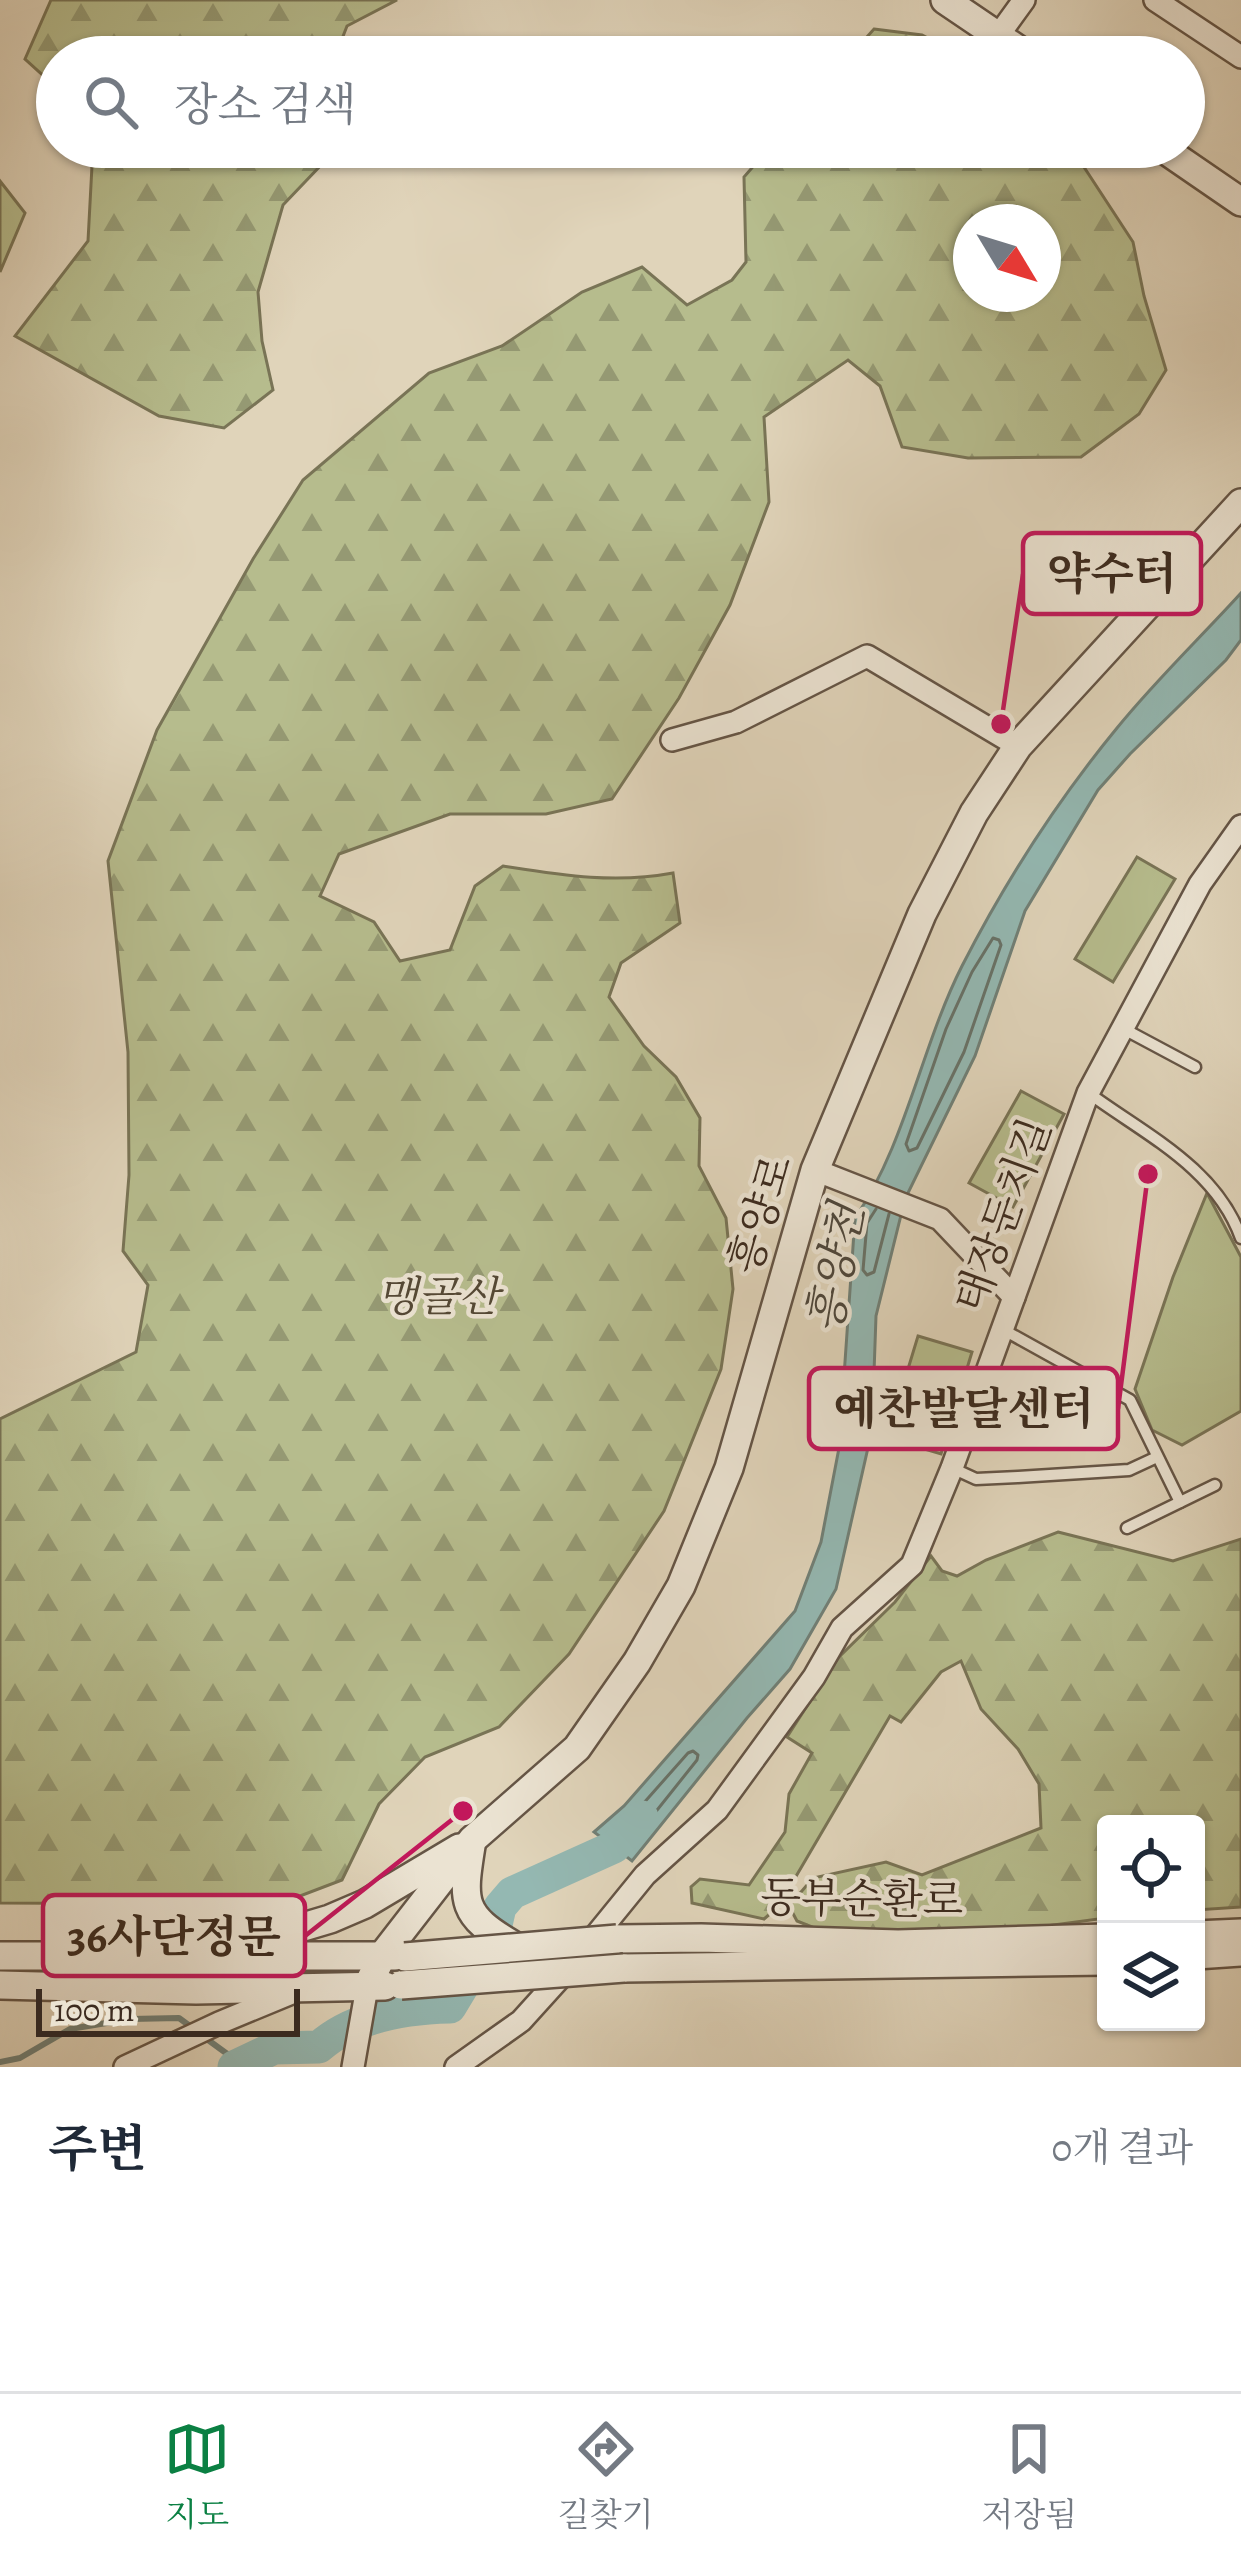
<!DOCTYPE html>
<html lang="ko">
<head>
<meta charset="utf-8">
<style>
  :root { --surface:#fff; --page:#f6f6f7; --text:#1f2937; --muted:#747a83; --line:#e0e1e3; --accent:#0b8043 }
  body { margin:0; font-family:Alegreya,"Noto Serif KR",serif; background:var(--page); color:var(--text) }
  .controls { position:absolute; right:36px; bottom:36px; display:grid; overflow:hidden; border-radius:12px; box-shadow:0 3px 9px #0004 }
  .controls button { width:108px; height:108px; display:grid; place-items:center; padding:0; border:0; border-bottom:3px solid var(--line); background:var(--surface); color:var(--text); font:60px sans-serif }
  .compass { position:absolute; left:953px; top:204px; width:108px; height:108px; border-radius:50%; background:var(--surface); box-shadow:0 3px 9px #0004; rotate:128deg }
  .scale { position:absolute; left:36px; bottom:30px; width:264px; box-sizing:border-box; padding-left:12px; border:6px solid #3c2b1f; border-top:0; font-size:33px; line-height:42px; white-space:nowrap; color:#3c2b1f; -webkit-text-stroke:9px #ebe3d2; paint-order:stroke }
  .list { margin:0; padding:0; list-style:none }
  h2 { display:flex; justify-content:space-between; align-items:center; height:156px; margin:0; padding:0 48px; font-size:51px }
  h2 small { font-size:39px; font-weight:400; color:var(--muted) }
  .icon { flex:none; width:66px; height:66px; fill:none; stroke:currentColor; stroke-width:2; stroke-linecap:round; stroke-linejoin:round }
  .map { position:relative; flex:none; width:1241px; height:2067px; overflow:hidden }
  .search { position:absolute; background:var(--surface); box-shadow:0 3px 9px #0004; left:36px; right:36px; top:36px; height:132px; display:flex; align-items:center; gap:30px; box-sizing:border-box; padding:0 42px; border-radius:66px; color:var(--muted); font-size:45px }
  .sheet { height:324px; background:var(--surface) }
  nav { display:flex; justify-content:space-around; align-items:center; box-sizing:border-box; height:168px; border-top:3px solid var(--line); background:var(--surface); font-size:33px; color:var(--muted) }
  nav a { display:grid; justify-items:center; gap:6px }
  nav .on { color:var(--accent) }
  .map>svg:first-child { display:block }
</style>
</head>
<body>
<div class="map">
<svg width="1241" height="2067" viewBox="0 0 1241 2067">
  <defs>
    <pattern id="forest-firs" width="22" height="20" patternUnits="userSpaceOnUse" patternTransform="scale(3)"><rect width="22" height="20" fill="#b6bc8d"/><path d="M5 1l3.5 6h-7zM16 11l3.5 6h-7z" fill="#959973"/></pattern>
  </defs>
  <rect width="100%" height="100%" fill="#e0d4ba"/>
  <filter id="stains"><feTurbulence type="fractalNoise" baseFrequency=".00167" numOctaves="4"/><feColorMatrix values="0 0 0 0 .2 0 0 0 0 .09 0 0 0 0 .02 0 0 0 .5 -.17"/></filter>
  <radialGradient id="worn" r=".72"><stop offset=".6" stop-color="#630" stop-opacity="0"/><stop offset="1" stop-color="#630" stop-opacity=".3"/></radialGradient>
  <g fill="#b6bc8d" stroke="#797456" stroke-width="3">
    <polygon points="0,181 25,213 0,272"/>
    <polygon points="1137,857 1175,879 1113,982 1075,959"/>
    <polygon points="1021,1091 1064,1114 1013,1207 969,1183"/>
    <polygon points="1207,1193 1241,1257 1241,1411 1182,1445 1152,1430 1135,1389 1173,1277"/>
    <polygon points="918,1336 972,1352 941,1454 887,1438"/>
  </g>
  <g fill="url(#forest-firs)" stroke="#797456" stroke-width="3" fill-rule="evenodd">
    <polygon points="51,0 397,0 347,26 335,57 57,57 57,88 25,59"/>
    <polygon points="874,29 922,35 963,57 849,57"/>
    <polygon points="93,147 325,147 323,163 283,205 258,292 262,341 273,390 224,428 159,416 15,336 88,241"/>
    <path d="M770 147H989V152L1078 158 1133 242 1144 296 1166 370 1139 414 1081 457 968 458 902 447 880 386 848 360 764 417 769 502 730 605 679 698 612 799 546 814H450L339 854 320 896 374 922 400 961 450 950 475 886 503 866C561 875 614 884 673 873L680 923 621 963 609 997 644 1046 676 1077 700 1118 699 1166 726 1218 733 1289 721 1369 664 1511 569 1654 499 1727 425 1757 379 1804 342 1880 266 1909 218 1904 0 1903V1419L136 1352 148 1285 123 1251 129 1175 128 1052 108 861 157 730 253 559 303 480 429 373 502 346 582 292 642 267 687 305 732 280 746 262 744 177ZM971 222H1043V294H971Z"/>
    <polygon points="1058,1532 1173,1561 1241,1539 1241,1907 1196,1910 1196,1824 1106,1824 1106,1918 987,1934 822,1931 797,1921 789,1906 813,1878 886,1862 922,1875 1041,1828 1039,1784 1018,1749 981,1709 961,1661 941,1672 901,1722 890,1716 778,1907 764,1919 692,1903 691,1887 700,1879 749,1885 785,1832 789,1794 812,1753 787,1737 838,1658 895,1602 931,1556 942,1571 957,1576 986,1560"/>
  </g>
  <path fill="#94b8b2" stroke="#718077" stroke-width="3" d="M1241 593V640L1226 660 1130 754 1098 790 1025 911 975 1056 905 1199 876 1316 872 1430 836 1589 790 1669 747 1718 632 1861 594 1832 624 1806 795 1611 821 1542 839 1448 855 1218C906 1144 921 1047 962 966 1005 882 1057 801 1117 728 1155 681 1200 638 1241 593Z"/>
  <g fill="none" stroke-linecap="round" stroke-linejoin="round">
    <g stroke="#687268" stroke-width="3">
      <polygon points="993,938 999,940 1001,945 964,1052 917,1148 909,1151 906,1144 946,1029 972,972"/>
      <polyline points="876,1209 867,1223 863,1270 867,1275 874,1272 889,1214"/>
      <polygon points="693,1751 698,1755 697,1760 634,1839 628,1841 619,1835 618,1827 634,1814 688,1753"/>
    </g>
    <g stroke="#718077" stroke-width="6">
      <polyline points="204,2037 241,2064"/>
      <polyline points="0,2062 20,2058 70,2029 131,2019 179,2018 194,2029"/>
    </g>
    <path stroke="#94b8b2" stroke-width="33" d="M234 2067 274 2048 319 2047C354 2016 405 2008 450 2007L494 1934 500 1907 512 1893 614 1847 642 1817"/>
    <g stroke="#655546" stroke-width="15">
      <g id="service">
        <polyline points="1122,1028 1195,1067"/>
        <path d="M1090 1094C1146 1135 1216 1168 1241 1238"/>
        <polyline points="1002,1329 1130,1400 1180,1502"/>
        <polyline points="952,1468 976,1479 1018,1477 1129,1470 1157,1457"/>
        <polyline points="1127,1528 1215,1485"/>
      </g>
    </g>
    <g stroke="#655546" stroke-width="26">
      <g id="minor">
        <polyline points="1155,0 1241,57"/>
        <polyline points="998,36 1024,0"/>
        <polyline points="672,740 736,722 867,656 1018,746"/>
        <polyline points="815,1170 940,1219 1014,1297"/>
        <polyline points="588,1945 645,1875 717,1810 814,1677 842,1628 912,1565 952,1468 1088,1093 1200,884 1241,826"/>
        <polyline points="125,2067 219,2023 294,1992"/>
        <polyline points="353,2067 367,1987"/>
        <polyline points="456,2067 521,2021 568,1969"/>
      </g>
    </g>
    <g stroke="#655546" stroke-width="32">
      <g id="tertiary">
        <polyline points="945,0 1029,57"/>
        <polyline points="1161,147 1241,202"/>
        <path d="M471 1846C462 1902 461 1915 513 1945"/>
        <polyline points="1196,1935 1241,1933"/>
        <polyline points="617,1939 701,1938 898,1944 1106,1938"/>
        <polyline points="226,1950 330,1919 365,1904 459,1848"/>
        <polyline points="1196,1955 1241,1952"/>
        <polyline points="0,1956 395,1956"/>
        <polyline points="624,1968 1106,1961"/>
        <polyline points="0,1985 196,1990 385,1986"/>
        <polyline points="367,1987 382,1956 472,1840 577,1748 637,1662 681,1586 729,1468 815,1170 922,914 974,813 1018,746 1241,503"/>
      </g>
    </g>
    <use href="#service" stroke="#ebe3d2" stroke-width="10"/>
    <use href="#minor" stroke="#ebe3d2" stroke-width="21"/>
    <use href="#tertiary" stroke="#ebe3d2" stroke-width="27"/>
    <g stroke="#655546" stroke-width="32" stroke-linecap="butt">
      <g id="tertiary-bridge">
        <polyline points="405,1957 617,1939"/>
        <polyline points="401,1985 624,1968"/>
      </g>
    </g>
    <use href="#tertiary-bridge" stroke="#ebe3d2" stroke-width="27"/>
  </g>
  <g text-anchor="middle" stroke-width="9" stroke-linejoin="round" paint-order="stroke">
    <g font-size="42" fill="#3c2b1f" stroke="#ebe3d2">
      <text transform="translate(760 1214) rotate(-73)" y="15">흥양로</text>
      <text transform="translate(1002 1215) rotate(-70)" y="15">태장둔치길</text>
      <text transform="translate(862 1898) rotate(1)" y="15">동부순환로</text>
    </g>
    <g font-size="42" font-style="italic" fill="#544835" stroke="#ebe3d2">
      <text x="438" y="1311">맹골산</text>
    </g>
    <g font-size="45" font-style="italic" fill="#4e473c" stroke="#ebe3d2">
      <text transform="translate(835 1268) rotate(-79)" y="16">흥양천</text>
    </g>
  </g>
  <path fill="none" stroke="#c2185b" stroke-width="4.5" d="M1001 724L1023 574M1148 1174L1118 1409M463 1811L305 1936"/>
  <g fill="#c2185b" stroke="#ebe3d2" stroke-width="4.5">
    <circle cx="1001" cy="724" r="12"/>
    <circle cx="1148" cy="1174" r="12"/>
    <circle cx="463" cy="1811" r="12"/>
  </g>
  <g fill="#ebe3d2" stroke="#c2185b" stroke-width="4.5">
    <rect x="1023" y="533" width="178" height="81" rx="12"/>
    <rect x="809" y="1368" width="309" height="81" rx="12"/>
    <rect x="43" y="1895" width="262" height="81" rx="12"/>
  </g>
  <g font-size="45" text-anchor="middle" font-weight="bold" fill="#3c2b1f">
    <text x="1112" y="589">약수터</text>
    <text x="964" y="1424">예찬발달센터</text>
    <text x="174" y="1952">36사단정문</text>
  </g>
  <rect width="100%" height="100%" filter="url(#stains)"/>
  <rect width="100%" height="100%" fill="url(#worn)"/>
</svg>
<div class="controls">
<button><svg class="icon" aria-label="locate" viewBox="0 0 24 24"><circle cx="12" cy="12" r="6"/><path d="M12 2v4M12 18v4M2 12h4M18 12h4"/></svg></button>
<button><svg class="icon" aria-label="layers" viewBox="0 0 24 24"><path d="M12 4l9 5-9 5-9-5zM3 14l9 5 9-5"/></svg></button>
</div>
<svg class="compass" viewBox="-18 -18 36 36"><path d="M0-13l5 13h-10z" fill="#e53935"/><path d="M0 13l5-13h-10z" fill="#747a83"/></svg>
<div class="scale">100 m</div>
<div class="search"><svg class="icon" aria-label="search" viewBox="0 0 24 24"><circle cx="10" cy="10" r="6"/><path d="M15 15l6 6"/></svg>장소 검색</div>
</div>
<section class="sheet">
<h2>주변<small>0개 결과</small></h2>
<ul class="list">
</ul>
</section>
<nav>
<a class="on"><svg class="icon" aria-label="map" viewBox="0 0 24 24"><path d="M3 6l6-2 6 2 6-2v14l-6 2-6-2-6 2zM9 4v14M15 6v14"/></svg>지도</a>
<a><svg class="icon" aria-label="directions" viewBox="0 0 24 24"><path d="M12 3l9 9-9 9-9-9zM9 14v-3h6M13 9l2 2-2 2"/></svg>길찾기</a>
<a><svg class="icon" aria-label="saved" viewBox="0 0 24 24"><path d="M7 4h10v16l-5-4-5 4z"/></svg>저장됨</a>
</nav>
</body>
</html>
